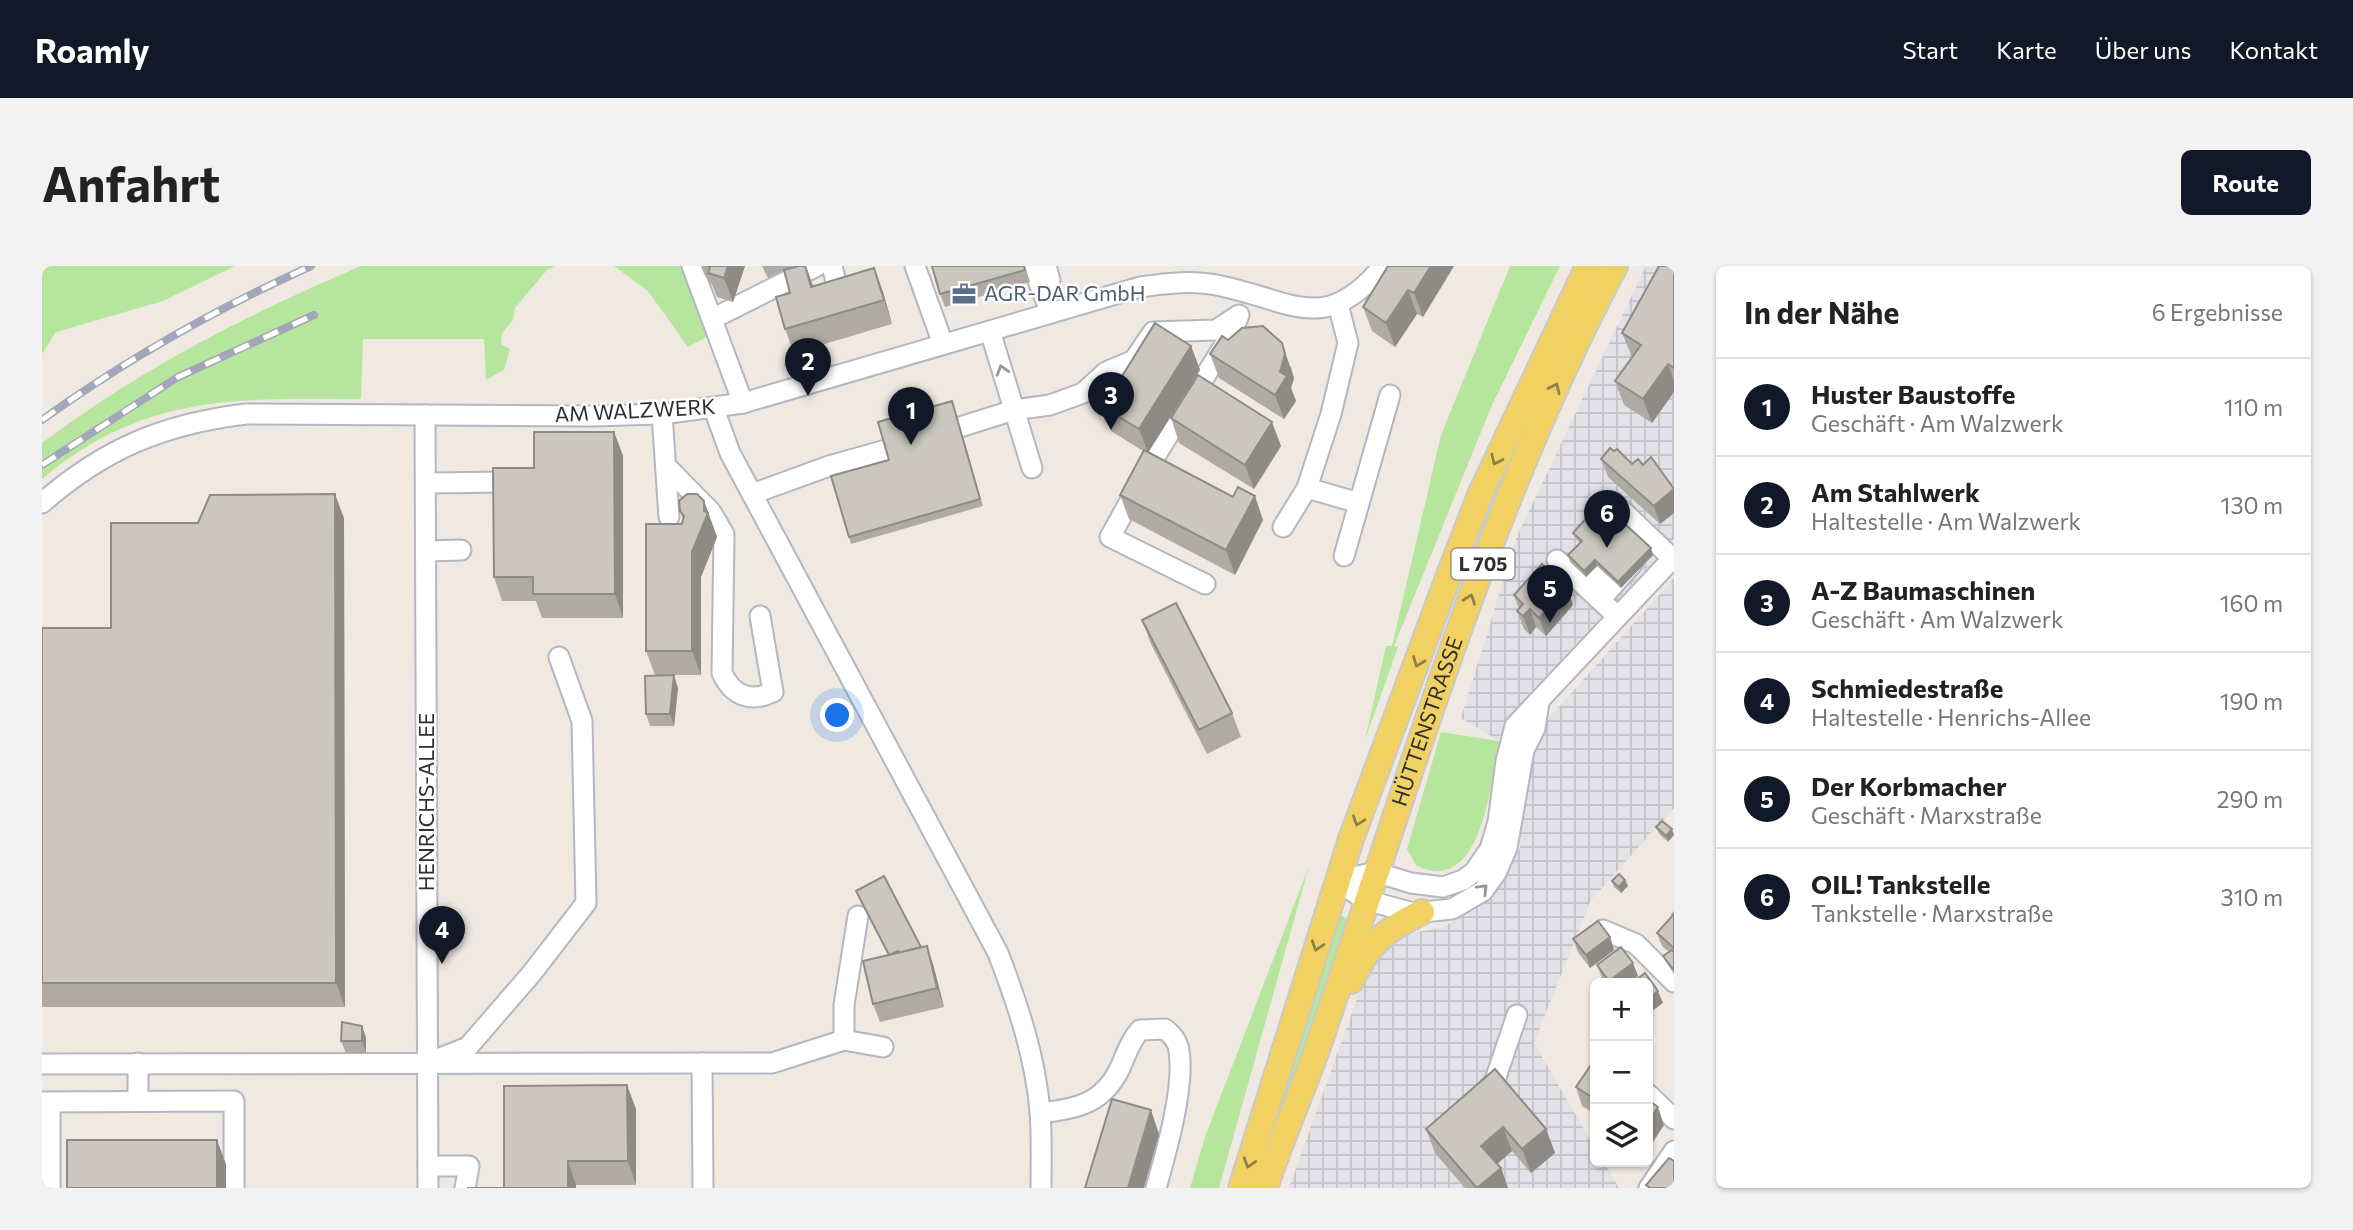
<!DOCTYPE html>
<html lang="de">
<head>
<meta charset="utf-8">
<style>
  :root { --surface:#fff; --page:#f2f2f2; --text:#222; --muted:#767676; --line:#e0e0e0; --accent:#111827 }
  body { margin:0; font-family:Commissioner,sans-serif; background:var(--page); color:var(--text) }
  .controls { position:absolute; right:21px; bottom:21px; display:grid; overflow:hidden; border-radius:10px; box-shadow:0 2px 5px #0004 }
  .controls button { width:63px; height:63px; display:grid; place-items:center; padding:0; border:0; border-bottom:2px solid var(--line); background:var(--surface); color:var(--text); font:35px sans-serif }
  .you { position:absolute; left:796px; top:450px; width:24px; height:24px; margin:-18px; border:5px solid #fff; border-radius:50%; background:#1a73e8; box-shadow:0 0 0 10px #1a73e833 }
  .badge { display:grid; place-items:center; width:46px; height:46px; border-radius:50%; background:var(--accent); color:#fff; font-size:23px; font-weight:700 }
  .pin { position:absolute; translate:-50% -58px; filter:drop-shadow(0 2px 4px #0008) }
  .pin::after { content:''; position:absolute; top:37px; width:24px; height:21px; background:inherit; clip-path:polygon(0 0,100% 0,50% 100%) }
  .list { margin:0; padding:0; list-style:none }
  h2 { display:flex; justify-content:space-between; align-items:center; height:91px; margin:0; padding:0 28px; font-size:30px }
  h2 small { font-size:23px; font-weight:400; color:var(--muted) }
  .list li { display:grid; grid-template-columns:46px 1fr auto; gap:21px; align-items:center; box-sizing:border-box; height:98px; padding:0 28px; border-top:2px solid var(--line) }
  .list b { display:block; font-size:26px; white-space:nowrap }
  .list p { margin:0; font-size:23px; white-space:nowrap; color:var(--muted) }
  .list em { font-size:23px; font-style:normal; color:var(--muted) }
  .icon { flex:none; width:38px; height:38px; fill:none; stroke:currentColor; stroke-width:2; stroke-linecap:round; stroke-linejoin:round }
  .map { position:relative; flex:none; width:1632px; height:922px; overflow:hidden; border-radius:10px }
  header { display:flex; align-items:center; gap:42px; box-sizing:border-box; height:98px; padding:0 35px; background:var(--accent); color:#fff }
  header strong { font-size:33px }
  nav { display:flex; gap:38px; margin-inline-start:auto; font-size:24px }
  .intro { display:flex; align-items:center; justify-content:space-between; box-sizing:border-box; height:168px; padding:0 42px }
  h1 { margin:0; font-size:49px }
  .button { padding:18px 32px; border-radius:10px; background:var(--accent); color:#fff; font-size:24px; font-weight:700 }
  main { display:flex; gap:42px; padding:0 42px }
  aside { flex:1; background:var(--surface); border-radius:10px; box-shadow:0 2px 5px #0004 }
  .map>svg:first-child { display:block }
</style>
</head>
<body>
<header>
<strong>Roamly</strong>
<nav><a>Start</a><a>Karte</a><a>Über uns</a><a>Kontakt</a></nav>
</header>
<div class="intro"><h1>Anfahrt</h1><a class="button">Route</a></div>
<main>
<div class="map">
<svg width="1632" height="922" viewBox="0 0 1632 922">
  <defs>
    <pattern id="industrial-grid" width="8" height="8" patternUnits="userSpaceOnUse" patternTransform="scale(1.75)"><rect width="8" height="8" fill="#e3e1e8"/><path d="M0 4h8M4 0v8" fill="none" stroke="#c3c1c7"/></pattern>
  </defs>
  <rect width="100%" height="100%" fill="#efe9e1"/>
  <g fill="url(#industrial-grid)">
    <polygon points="1604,0 1632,0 1632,273 1494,421 1455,474 1419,452 1475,270"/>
    <polygon points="1632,312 1632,542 1549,634 1492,777 1553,882 1553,896 1562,896 1577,922 1247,922 1327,699 1360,669 1402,661 1454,627 1478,582 1482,526 1489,487 1499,461"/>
  </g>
  <g fill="#b6e59e">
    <polygon points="0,0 193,0 121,35 14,66 0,88"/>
    <path d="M319 0H514L505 4 473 42 471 54 460 67 459 78 468 83 462 104 444 114 442 73H321L319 133C195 132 101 128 0 213V177C98 103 206 48 319 0Z"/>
    <polygon points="572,0 642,0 668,69 646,81 606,25"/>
    <polygon points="1468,0 1518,0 1450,139 1352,380 1356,381 1323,474 1344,380 1350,380 1399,169"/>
    <path d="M1399 466 1457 475C1449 514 1440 633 1374 599L1365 583Z"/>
    <polygon points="1267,600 1177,922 1148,922 1163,871"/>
    <polygon points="1297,649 1308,653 1304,665 1213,922 1210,912"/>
  </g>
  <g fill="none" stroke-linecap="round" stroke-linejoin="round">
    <g stroke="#b4b7c1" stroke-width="23">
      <g id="minor">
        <polyline points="650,0 701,137"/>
        <polyline points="790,0 798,32"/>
        <polyline points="873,0 901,78"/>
        <polyline points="990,0 1009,47"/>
        <polyline points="1004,0 1008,14 1005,31"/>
        <polyline points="670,53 775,0"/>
        <polyline points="948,65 990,202"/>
        <path d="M672 143 688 187 956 687C976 739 993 790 998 845 1000 871 999 897 999 922"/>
        <polyline points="620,148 627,251"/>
        <polyline points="383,149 386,922"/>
        <polyline points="918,161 972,144 1008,139 1041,127 1064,106 1092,94 1111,66 1174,64 1197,49"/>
        <path d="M624 200 669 246 682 268 680 407C690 429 708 437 731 426L718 350"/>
        <polyline points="384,217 477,216"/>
        <polyline points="1265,222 1317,237"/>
        <polyline points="710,228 787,200 844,184"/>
        <polyline points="1571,236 1630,292"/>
        <path d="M0 237C63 182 122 158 204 148L550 150 620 148 701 137 1098 21C1127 17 1151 14 1179 20 1251 35 1283 70 1341 0"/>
        <polyline points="1241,261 1265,222 1289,148 1306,77 1296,38"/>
        <polyline points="384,285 419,284"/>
        <polyline points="1302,290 1348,129"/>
        <polyline points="1515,294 1574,349"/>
        <polyline points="1163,318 1068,271 1109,197 1185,75 1196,52"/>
        <polyline points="1546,322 1578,287"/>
        <polyline points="1558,334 1590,298"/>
        <polyline points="1296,615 1333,606 1369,617 1401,621 1421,614 1432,606 1448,583 1456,556 1464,495 1473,460 1632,291"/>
        <polyline points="1296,615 1323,634 1372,647 1410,643 1441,625 1454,607 1465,582 1482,484 1493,462 1497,437"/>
        <polyline points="1561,664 1594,678 1632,716"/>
        <polyline points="802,774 802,739 816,650"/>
        <polyline points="393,794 426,781 490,707 544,637 540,455 517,391"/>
        <polyline points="660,797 661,922"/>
        <polyline points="0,798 730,797 802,774 841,781"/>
        <polyline points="1442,828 1453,814 1475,749"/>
        <polyline points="1606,828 1632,853"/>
        <polyline points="96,835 96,797"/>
        <polyline points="0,836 192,835 192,922"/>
        <polyline points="8,836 8,922"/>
        <path d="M998 847C1034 843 1061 838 1078 802 1084 789 1088 775 1098 764L1123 763C1130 769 1136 775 1137 785 1143 821 1124 887 1114 922"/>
        <polyline points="386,900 427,900 423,922"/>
        <polyline points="1607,922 1632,885"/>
      </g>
    </g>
    <g stroke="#c9c9c9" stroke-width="28">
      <g id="major">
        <path d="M1309 715C1327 677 1343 664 1380 646"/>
        <polyline points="1199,922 1309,573 1407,309 1438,229 1546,0"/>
        <path id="s1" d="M1223 922C1238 876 1257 833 1273 789 1366 523 1441 250 1573 0"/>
      </g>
    </g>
    <use href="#minor" stroke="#fff" stroke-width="19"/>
    <use href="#major" stroke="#f2d163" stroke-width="24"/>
    <g stroke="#a3a6b8" stroke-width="8">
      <g id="rail">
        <path d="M0 154C85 93 174 43 269 0"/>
        <polyline points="0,199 136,111 272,49"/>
      </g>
    </g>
    <use href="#rail" stroke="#fff" stroke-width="5" stroke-dasharray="16" stroke-linecap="butt"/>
  </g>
  <g fill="#afaba4">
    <polygon points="659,0 703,0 691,36 675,31 670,19 663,10"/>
    <polygon points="720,0 750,0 726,12"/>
    <polygon points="764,0 771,21 832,2 841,26 850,58 752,87 743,63 748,27"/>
    <polygon points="983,0 988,16 903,41 898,28"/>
    <polygon points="1412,0 1381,51 1375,48 1353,81 1330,65 1321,41"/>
    <polygon points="1632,0 1632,126 1610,157 1582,139 1573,115 1590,91 1580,67"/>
    <polygon points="1186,74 1249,101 1252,112 1249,122 1254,135 1242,153 1177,112 1168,88"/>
    <polygon points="1149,80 1158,104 1106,186 1221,254 1193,309 1087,253 1078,229 1101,185 1069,165 1061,141"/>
    <polygon points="912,141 941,240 809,278 807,271 847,194"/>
    <polygon points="1129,152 1239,180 1212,223 1137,177"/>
    <polygon points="572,166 581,190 581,352 500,352 494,335 460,335 452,311 492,202"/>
    <polygon points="1559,193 1590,198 1601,199 1632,222 1632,247 1618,258 1566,211"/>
    <polygon points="662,235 675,271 659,311 659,409 613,409 604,385 641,254 638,245"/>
    <polygon points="302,252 303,741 0,741 0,362 69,362 156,257"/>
    <polygon points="1558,255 1584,256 1586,261 1611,289 1579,322 1555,300 1544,311 1528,296 1526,289 1538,277 1534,273 1531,267"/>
    <polygon points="1472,329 1531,339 1504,370 1494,361 1488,369 1482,363 1475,345 1477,343"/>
    <polygon points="1100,354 1190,447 1199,471 1165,488 1109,378"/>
    <polygon points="636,422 632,460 608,460 604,448"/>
    <polygon points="1620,555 1626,576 1617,568 1614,561"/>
    <polygon points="1583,614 1586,620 1579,627 1572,621 1570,615"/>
    <polygon points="814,625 879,681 891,698 902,741 838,756 831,738 846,689"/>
    <polygon points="1632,645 1632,708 1624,696 1621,690 1627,686 1620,680 1615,667 1630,651 1629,648"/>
    <polygon points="1568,671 1572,684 1548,702 1536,686 1531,673"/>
    <polygon points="1555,699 1596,710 1586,717 1564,717 1560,712"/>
    <polygon points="320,760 324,772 324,787 304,787 299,775"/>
    <polygon points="1553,793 1553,848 1540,840 1534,821"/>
    <polygon points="1453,803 1504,863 1513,887 1489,907 1470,885 1455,898 1459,902 1466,922 1423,922 1393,887 1384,863"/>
    <polygon points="594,843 594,919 534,919 462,922"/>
  </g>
  <g fill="#8e8b86">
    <polygon points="686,0 703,0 691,36 682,12"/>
    <polygon points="764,0 772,23 769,21"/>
    <polygon points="1389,0 1412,0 1381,51 1372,27"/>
    <polygon points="832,2 841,26 850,58 842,34"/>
    <polygon points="1366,24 1375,48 1353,81 1344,57"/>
    <polygon points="1240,77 1252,112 1249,122 1254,135 1242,153 1233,129 1238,106"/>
    <polygon points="1149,80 1158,104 1106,187 1097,163"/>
    <polygon points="1626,98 1632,115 1632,126 1610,157 1601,133"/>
    <polygon points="1230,156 1239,180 1212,223 1203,199"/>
    <polygon points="572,166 581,190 581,352 573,328"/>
    <polygon points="1632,223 1632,247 1618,258 1612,240"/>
    <polygon points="293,228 302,252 303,741 294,717"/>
    <polygon points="1213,230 1221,254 1193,309 1184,284"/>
    <polygon points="662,235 675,271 659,311 659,409 650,385 650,286 662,245"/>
    <polygon points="1609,282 1611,289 1579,322 1576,316"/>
    <polygon points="1553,294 1555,300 1544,311 1542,305"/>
    <polygon points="1525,321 1531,339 1504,370 1497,352"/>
    <polygon points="1488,343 1494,361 1488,369 1481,350"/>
    <polygon points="632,409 636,422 632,460 628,448"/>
    <polygon points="1630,563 1632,569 1626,576 1624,570"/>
    <polygon points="1583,614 1586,620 1579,627 1577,621"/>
    <polygon points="1568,671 1572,684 1548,702 1544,689"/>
    <polygon points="885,680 891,698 902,741 895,722"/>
    <polygon points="1591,697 1596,710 1586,717 1568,717 1567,715"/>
    <polygon points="1616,725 1621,737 1606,748 1606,733"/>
    <polygon points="320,760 324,772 324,787 320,775"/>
    <polygon points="585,819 594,843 594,919 586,895"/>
    <polygon points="1616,841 1622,859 1606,884 1606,856"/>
    <polygon points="1109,844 1117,868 1102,922 1086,922"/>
    <polygon points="1461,861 1470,885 1448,904 1439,880"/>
    <polygon points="1504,863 1513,887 1489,907 1480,883"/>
    <polygon points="175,874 184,898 184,922 175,922"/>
    <polygon points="526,895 534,919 534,922 526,922"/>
    <polygon points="1459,902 1466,922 1436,922"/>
  </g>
  <g fill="#cbc7bf" stroke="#8e8b86" stroke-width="2">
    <polygon points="666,0 686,0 682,12 666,7 668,2"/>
    <polygon points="757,0 763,0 769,21 832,2 842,34 743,63 734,31 748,27 742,4"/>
    <polygon points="890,0 982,0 983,4 898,28"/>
    <polygon points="1346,0 1389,0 1372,27 1366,24 1344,57 1321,41"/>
    <polygon points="1617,0 1632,0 1632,102 1626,98 1601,133 1573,115 1599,79 1580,67"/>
    <polygon points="1113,57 1149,80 1097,163 1061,141"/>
    <polygon points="1221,60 1240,77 1243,88 1238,106 1245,110 1233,129 1168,88 1180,70 1186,74 1200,62"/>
    <polygon points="1156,109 1230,156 1203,199 1129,152"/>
    <polygon points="910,135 938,233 807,271 789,210 847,194 836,156"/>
    <polygon points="492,166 572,166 573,328 491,328 491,311 452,311 451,202 492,202"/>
    <polygon points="1568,182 1572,185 1575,183 1590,198 1596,193 1601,199 1609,191 1632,223 1612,240 1559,193"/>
    <polygon points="1102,184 1191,231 1196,221 1213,230 1184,284 1078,229"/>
    <polygon points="293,228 294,717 0,717 0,362 69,362 69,257 156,257 168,229"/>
    <polygon points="645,228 655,228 662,235 662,245 666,247 650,286 650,385 604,385 604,258 640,258 642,250 638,245 637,235"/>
    <polygon points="1570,243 1584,256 1582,257 1609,282 1576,316 1553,294 1542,305 1526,289 1540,275 1531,267 1549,247 1558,255"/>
    <polygon points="1500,298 1525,321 1497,352 1488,343 1481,350 1475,345 1481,338 1472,329"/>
    <polygon points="1134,337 1190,447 1157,464 1100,354"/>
    <polygon points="632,409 628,448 604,448 603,410"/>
    <polygon points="1620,555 1630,563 1624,570 1614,561"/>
    <polygon points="1577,608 1583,614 1577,621 1570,615"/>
    <polygon points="842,610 879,681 857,687 856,685 847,689 814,625"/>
    <polygon points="1632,648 1632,682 1615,667"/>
    <polygon points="1556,655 1568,671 1544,689 1531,673"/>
    <polygon points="885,680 895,722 831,738 821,695"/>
    <polygon points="1579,681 1591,697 1567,715 1555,699"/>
    <polygon points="1630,684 1632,686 1632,703 1631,703 1621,690"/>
    <polygon points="1603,707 1616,725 1606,733 1606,717 1590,717"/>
    <polygon points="300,756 320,760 320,775 299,775"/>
    <polygon points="1553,793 1553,833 1534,821"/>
    <polygon points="1453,803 1504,863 1480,883 1461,861 1439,880 1459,902 1435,922 1384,863"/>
    <polygon points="585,819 586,895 526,895 526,922 425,922 462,922 462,820"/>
    <polygon points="1070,833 1109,844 1086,922 1043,922"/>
    <polygon points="1606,834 1616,841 1606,856"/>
    <rect x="25" y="874" width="150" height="48"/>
    <polygon points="1627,892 1632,895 1632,922 1608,922 1604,919"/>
  </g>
  <defs><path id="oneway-chevron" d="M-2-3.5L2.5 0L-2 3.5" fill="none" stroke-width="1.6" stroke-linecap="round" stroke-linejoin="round" transform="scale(1.75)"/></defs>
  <g stroke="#969696">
    <use href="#oneway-chevron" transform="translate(960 104) rotate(-107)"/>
    <use href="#oneway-chevron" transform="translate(1441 623) rotate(-45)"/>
  </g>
  <g stroke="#908048">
    <use href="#oneway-chevron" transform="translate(1513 122) rotate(-65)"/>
    <use href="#oneway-chevron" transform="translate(1454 194) rotate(115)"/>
    <use href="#oneway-chevron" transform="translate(1428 333) rotate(-70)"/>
    <use href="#oneway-chevron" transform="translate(1376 396) rotate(111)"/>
    <use href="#oneway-chevron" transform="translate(1316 555) rotate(110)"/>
    <use href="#oneway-chevron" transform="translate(1275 680) rotate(108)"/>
    <use href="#oneway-chevron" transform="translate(1207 897) rotate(107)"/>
  </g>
  <defs>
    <g id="office-bare" transform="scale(1.89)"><path d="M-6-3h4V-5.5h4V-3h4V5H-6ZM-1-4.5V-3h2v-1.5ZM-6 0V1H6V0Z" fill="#5c6f8a" stroke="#fff" stroke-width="2.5" paint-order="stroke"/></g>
  </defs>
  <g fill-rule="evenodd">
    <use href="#office-bare" x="922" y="28"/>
  </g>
  <g text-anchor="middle" stroke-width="5" stroke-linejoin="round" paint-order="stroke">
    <rect fill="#fff" stroke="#6d6d6d" stroke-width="2" x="1409.5" y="282.5" width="63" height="31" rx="5"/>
    <g font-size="19" font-weight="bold" fill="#2e2e2e">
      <text x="1441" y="305">L 705</text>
    </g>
    <g font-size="21" fill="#4e5e75" stroke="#fff" text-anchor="start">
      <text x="942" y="35">AGR-DAR GmbH</text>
    </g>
    <g font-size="21" fill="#2e2e2e" stroke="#fff">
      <text transform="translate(593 145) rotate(-3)" y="7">AM WALZWERK</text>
      <text dy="7" stroke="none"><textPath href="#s1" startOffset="494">HÜTTENSTRASSE</textPath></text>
      <text transform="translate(385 536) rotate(-90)" y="7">HENRICHS-ALLEE</text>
    </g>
  </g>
</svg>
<div class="controls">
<button>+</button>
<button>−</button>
<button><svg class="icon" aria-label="layers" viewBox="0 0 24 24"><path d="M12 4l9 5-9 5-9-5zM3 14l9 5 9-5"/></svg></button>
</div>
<div class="you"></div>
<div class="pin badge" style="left:869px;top:179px">1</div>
<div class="pin badge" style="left:766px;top:130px">2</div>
<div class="pin badge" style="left:1069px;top:164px">3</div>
<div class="pin badge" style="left:400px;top:698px">4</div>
<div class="pin badge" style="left:1508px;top:357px">5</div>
<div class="pin badge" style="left:1565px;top:282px">6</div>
</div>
<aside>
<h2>In der Nähe<small>6 Ergebnisse</small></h2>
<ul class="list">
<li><span class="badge">1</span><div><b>Huster Baustoffe</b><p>Geschäft · Am Walzwerk</p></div><em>110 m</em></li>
<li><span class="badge">2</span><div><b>Am Stahlwerk</b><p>Haltestelle · Am Walzwerk</p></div><em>130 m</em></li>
<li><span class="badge">3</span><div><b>A-Z Baumaschinen</b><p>Geschäft · Am Walzwerk</p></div><em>160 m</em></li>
<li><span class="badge">4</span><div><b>Schmiedestraße</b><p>Haltestelle · Henrichs-Allee</p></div><em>190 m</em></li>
<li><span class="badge">5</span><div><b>Der Korbmacher</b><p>Geschäft · Marxstraße</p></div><em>290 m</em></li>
<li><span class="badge">6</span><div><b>OIL! Tankstelle</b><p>Tankstelle · Marxstraße</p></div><em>310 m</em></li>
</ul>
</aside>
</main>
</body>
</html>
